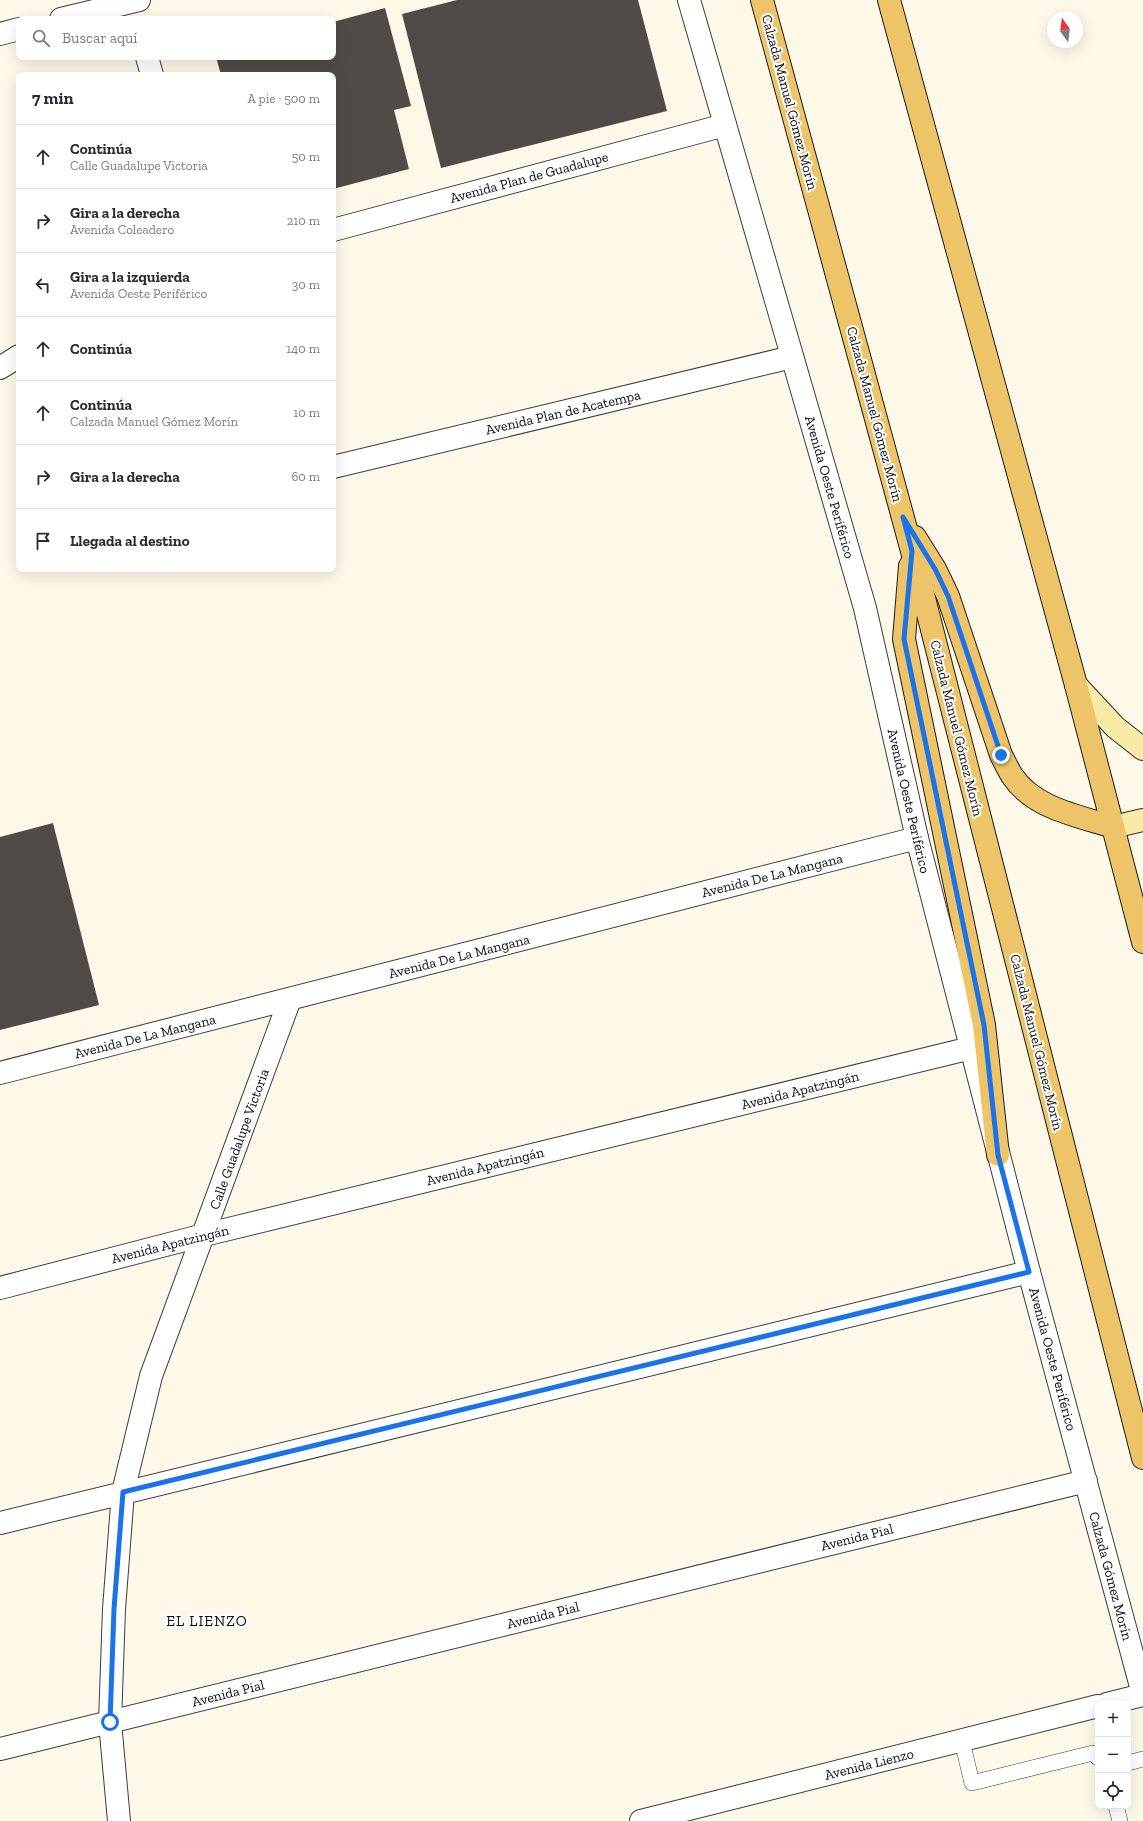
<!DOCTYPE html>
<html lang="es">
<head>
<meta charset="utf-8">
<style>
  :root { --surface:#fff; --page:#f2f2f3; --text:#2b2b33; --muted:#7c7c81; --line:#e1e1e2 }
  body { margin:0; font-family:"Zilla Slab",serif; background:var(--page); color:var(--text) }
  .controls { position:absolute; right:12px; bottom:12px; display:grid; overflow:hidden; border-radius:8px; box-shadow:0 4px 16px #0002 }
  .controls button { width:36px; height:36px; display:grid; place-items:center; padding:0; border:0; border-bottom:1px solid var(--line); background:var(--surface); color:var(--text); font:20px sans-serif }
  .compass { position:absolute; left:1047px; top:12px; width:36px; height:36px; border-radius:50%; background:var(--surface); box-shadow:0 4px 16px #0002; rotate:346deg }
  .stop { position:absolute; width:12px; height:12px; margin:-9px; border:3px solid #1a73e8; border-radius:50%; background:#fff }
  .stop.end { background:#1a73e8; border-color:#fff; box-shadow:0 1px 4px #0008 }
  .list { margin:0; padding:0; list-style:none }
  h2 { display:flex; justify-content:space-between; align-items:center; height:52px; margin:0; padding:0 16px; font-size:17px }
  h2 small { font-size:13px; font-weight:400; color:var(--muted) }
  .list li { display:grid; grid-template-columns:26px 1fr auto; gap:12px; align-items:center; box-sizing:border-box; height:64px; padding:0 16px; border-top:1px solid var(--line) }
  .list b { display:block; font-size:15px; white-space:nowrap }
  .list p { margin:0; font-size:13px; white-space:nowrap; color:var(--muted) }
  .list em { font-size:13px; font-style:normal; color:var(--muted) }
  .icon { flex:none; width:22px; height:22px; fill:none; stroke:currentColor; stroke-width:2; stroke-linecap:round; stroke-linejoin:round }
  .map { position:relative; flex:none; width:1143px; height:1821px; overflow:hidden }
  .search { position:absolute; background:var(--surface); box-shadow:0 4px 16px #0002; left:16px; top:16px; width:320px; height:44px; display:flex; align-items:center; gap:10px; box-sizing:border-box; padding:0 14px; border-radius:8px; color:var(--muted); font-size:15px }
  .panel { position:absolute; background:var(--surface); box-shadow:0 4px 16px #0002; left:16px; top:72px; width:320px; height:500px; border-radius:8px }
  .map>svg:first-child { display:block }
</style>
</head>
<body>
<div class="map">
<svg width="1143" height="1821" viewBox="0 0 1143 1821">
  <rect width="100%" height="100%" fill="#fdf8e8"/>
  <g fill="#514b47">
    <polygon points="457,0 638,0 667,111 441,168 402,14"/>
    <polygon points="385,8 411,106 394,110 409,169 333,189 333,75 221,75 216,57 333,57 333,22"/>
    <polygon points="53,823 99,1005 0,1030 0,837"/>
  </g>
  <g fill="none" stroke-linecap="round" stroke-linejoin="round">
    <g stroke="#3d3d3d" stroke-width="16">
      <g id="lane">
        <polyline points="962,1741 972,1783 1093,1753 1098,1758"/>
        <polyline points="1128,1763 1143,1759"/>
        <polyline points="1116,1806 1120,1821"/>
      </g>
    </g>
    <g stroke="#3d3d3d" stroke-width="24">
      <g id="street">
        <polyline points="689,0 865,608 917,838 1029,1272 1143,1694"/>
        <polyline points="61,19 139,0"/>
        <polyline points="0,34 19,29"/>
        <polyline points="147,57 152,75"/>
        <polyline points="333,230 725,125"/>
        <polyline points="0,368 19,356"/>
        <polyline points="333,467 792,357"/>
        <polyline points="0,1073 917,838"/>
        <polyline points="0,1288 204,1235 971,1048"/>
        <polyline points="0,1523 1029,1272"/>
        <polyline points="1107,1704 1143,1695"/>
        <polyline points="0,1749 1086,1481"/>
        <polyline points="119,1821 110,1722 114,1609 123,1492 151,1376 290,999"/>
        <polyline points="641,1821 1098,1706"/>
      </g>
    </g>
    <g stroke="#2c2c2c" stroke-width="24">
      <g id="secondary">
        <polyline points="1076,685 1115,727 1143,749"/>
        <polyline points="1113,827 1143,820"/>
      </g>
    </g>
    <g stroke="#1b1b1b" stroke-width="24">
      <g id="primary">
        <polyline points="762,0 912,551 1143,1458"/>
        <polyline points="889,0 1076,685 1143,942"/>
        <path d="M915 537 935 569 948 596 1001 755C1005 762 1008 770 1013 777 1035 809 1079 816 1113 827"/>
        <polyline points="910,566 904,639 984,1025 998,1155"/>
      </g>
    </g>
    <use href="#lane" stroke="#fff" stroke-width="15"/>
    <use href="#street" stroke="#fff" stroke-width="22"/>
    <use href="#secondary" stroke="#f8eba8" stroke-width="22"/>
    <use href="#primary" stroke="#edc568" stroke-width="22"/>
  </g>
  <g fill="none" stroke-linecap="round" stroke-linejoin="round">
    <polyline stroke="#1a73e8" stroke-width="5" points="110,1722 114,1609 123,1492 1029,1272 998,1155 984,1025 904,639 912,551 903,517 935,569 948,596 1001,755"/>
  </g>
  <g text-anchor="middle" stroke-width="4" stroke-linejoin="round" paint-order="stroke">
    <g font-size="14" fill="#0a0a0a" stroke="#fff">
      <text transform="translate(790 102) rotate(75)" y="5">Calzada Manuel Gómez Morín</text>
      <text transform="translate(529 177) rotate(-15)" y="5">Avenida Plan de Guadalupe</text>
      <text transform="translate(563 412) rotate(-13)" y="5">Avenida Plan de Acatempa</text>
      <text transform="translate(875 414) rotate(75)" y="5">Calzada Manuel Gómez Morín</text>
      <text transform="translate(830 487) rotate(74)" y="5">Avenida Oeste Periférico</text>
      <text transform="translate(957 728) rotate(76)" y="5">Calzada Manuel Gómez Morín</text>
      <text transform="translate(909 801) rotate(77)" y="5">Avenida Oeste Periférico</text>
      <text transform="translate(772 875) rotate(-14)" y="5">Avenida De La Mangana</text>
      <text transform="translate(459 956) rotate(-14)" y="5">Avenida De La Mangana</text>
      <text transform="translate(145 1036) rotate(-14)" y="5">Avenida De La Mangana</text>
      <text transform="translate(1037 1042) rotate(76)" y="5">Calzada Manuel Gómez Morín</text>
      <text transform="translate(800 1090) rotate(-14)" y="5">Avenida Apatzingán</text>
      <text transform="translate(239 1139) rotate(-70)" y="5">Calle Guadalupe Victoria</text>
      <text transform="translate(485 1166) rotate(-14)" y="5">Avenida Apatzingán</text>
      <text transform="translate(170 1244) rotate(-14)" y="5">Avenida Apatzingán</text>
      <text transform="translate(1053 1359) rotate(75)" y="5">Avenida Oeste Periférico</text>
      <text transform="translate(857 1537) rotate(-14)" y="5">Avenida Pial</text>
      <text transform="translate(1111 1576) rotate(75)" y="5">Calzada Gómez Morín</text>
      <text transform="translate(543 1615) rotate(-14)" y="5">Avenida Pial</text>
      <text transform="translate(228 1693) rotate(-14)" y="5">Avenida Pial</text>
      <text transform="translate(869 1764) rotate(-14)" y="5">Avenida Lienzo</text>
    </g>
    <g font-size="15" letter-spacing="1" fill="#0a0a0a" stroke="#fff">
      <text x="207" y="1626">EL LIENZO</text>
    </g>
  </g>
</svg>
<div class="controls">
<button>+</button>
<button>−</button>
<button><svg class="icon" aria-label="locate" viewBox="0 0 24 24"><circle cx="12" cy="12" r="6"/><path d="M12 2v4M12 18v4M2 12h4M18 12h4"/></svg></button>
</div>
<svg class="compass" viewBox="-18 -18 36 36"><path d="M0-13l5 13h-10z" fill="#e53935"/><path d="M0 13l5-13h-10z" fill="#7c7c81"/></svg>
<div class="stop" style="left:110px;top:1722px"></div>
<div class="stop end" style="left:1001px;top:755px"></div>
<div class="search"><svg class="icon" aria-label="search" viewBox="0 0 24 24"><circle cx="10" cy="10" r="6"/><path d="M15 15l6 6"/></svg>Buscar aquí</div>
<section class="panel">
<h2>7 min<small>A pie · 500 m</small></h2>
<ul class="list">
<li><svg class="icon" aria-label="ahead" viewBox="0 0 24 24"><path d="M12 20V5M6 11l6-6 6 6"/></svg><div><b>Continúa</b><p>Calle Guadalupe Victoria</p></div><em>50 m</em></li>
<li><svg class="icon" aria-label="right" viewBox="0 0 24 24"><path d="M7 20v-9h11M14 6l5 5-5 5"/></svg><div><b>Gira a la derecha</b><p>Avenida Coleadero</p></div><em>210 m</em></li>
<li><svg class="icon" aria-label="left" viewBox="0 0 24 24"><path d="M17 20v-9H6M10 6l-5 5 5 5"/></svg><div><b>Gira a la izquierda</b><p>Avenida Oeste Periférico</p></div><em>30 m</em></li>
<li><svg class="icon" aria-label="ahead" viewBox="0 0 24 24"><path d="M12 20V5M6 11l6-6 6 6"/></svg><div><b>Continúa</b></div><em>140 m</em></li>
<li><svg class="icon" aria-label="ahead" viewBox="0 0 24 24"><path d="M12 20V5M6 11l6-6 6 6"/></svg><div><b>Continúa</b><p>Calzada Manuel Gómez Morín</p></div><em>10 m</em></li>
<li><svg class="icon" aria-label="right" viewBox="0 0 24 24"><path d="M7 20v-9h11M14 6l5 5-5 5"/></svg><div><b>Gira a la derecha</b></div><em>60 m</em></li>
<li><svg class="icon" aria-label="arrive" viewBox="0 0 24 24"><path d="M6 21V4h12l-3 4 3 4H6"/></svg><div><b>Llegada al destino</b></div></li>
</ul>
</section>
</div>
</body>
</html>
